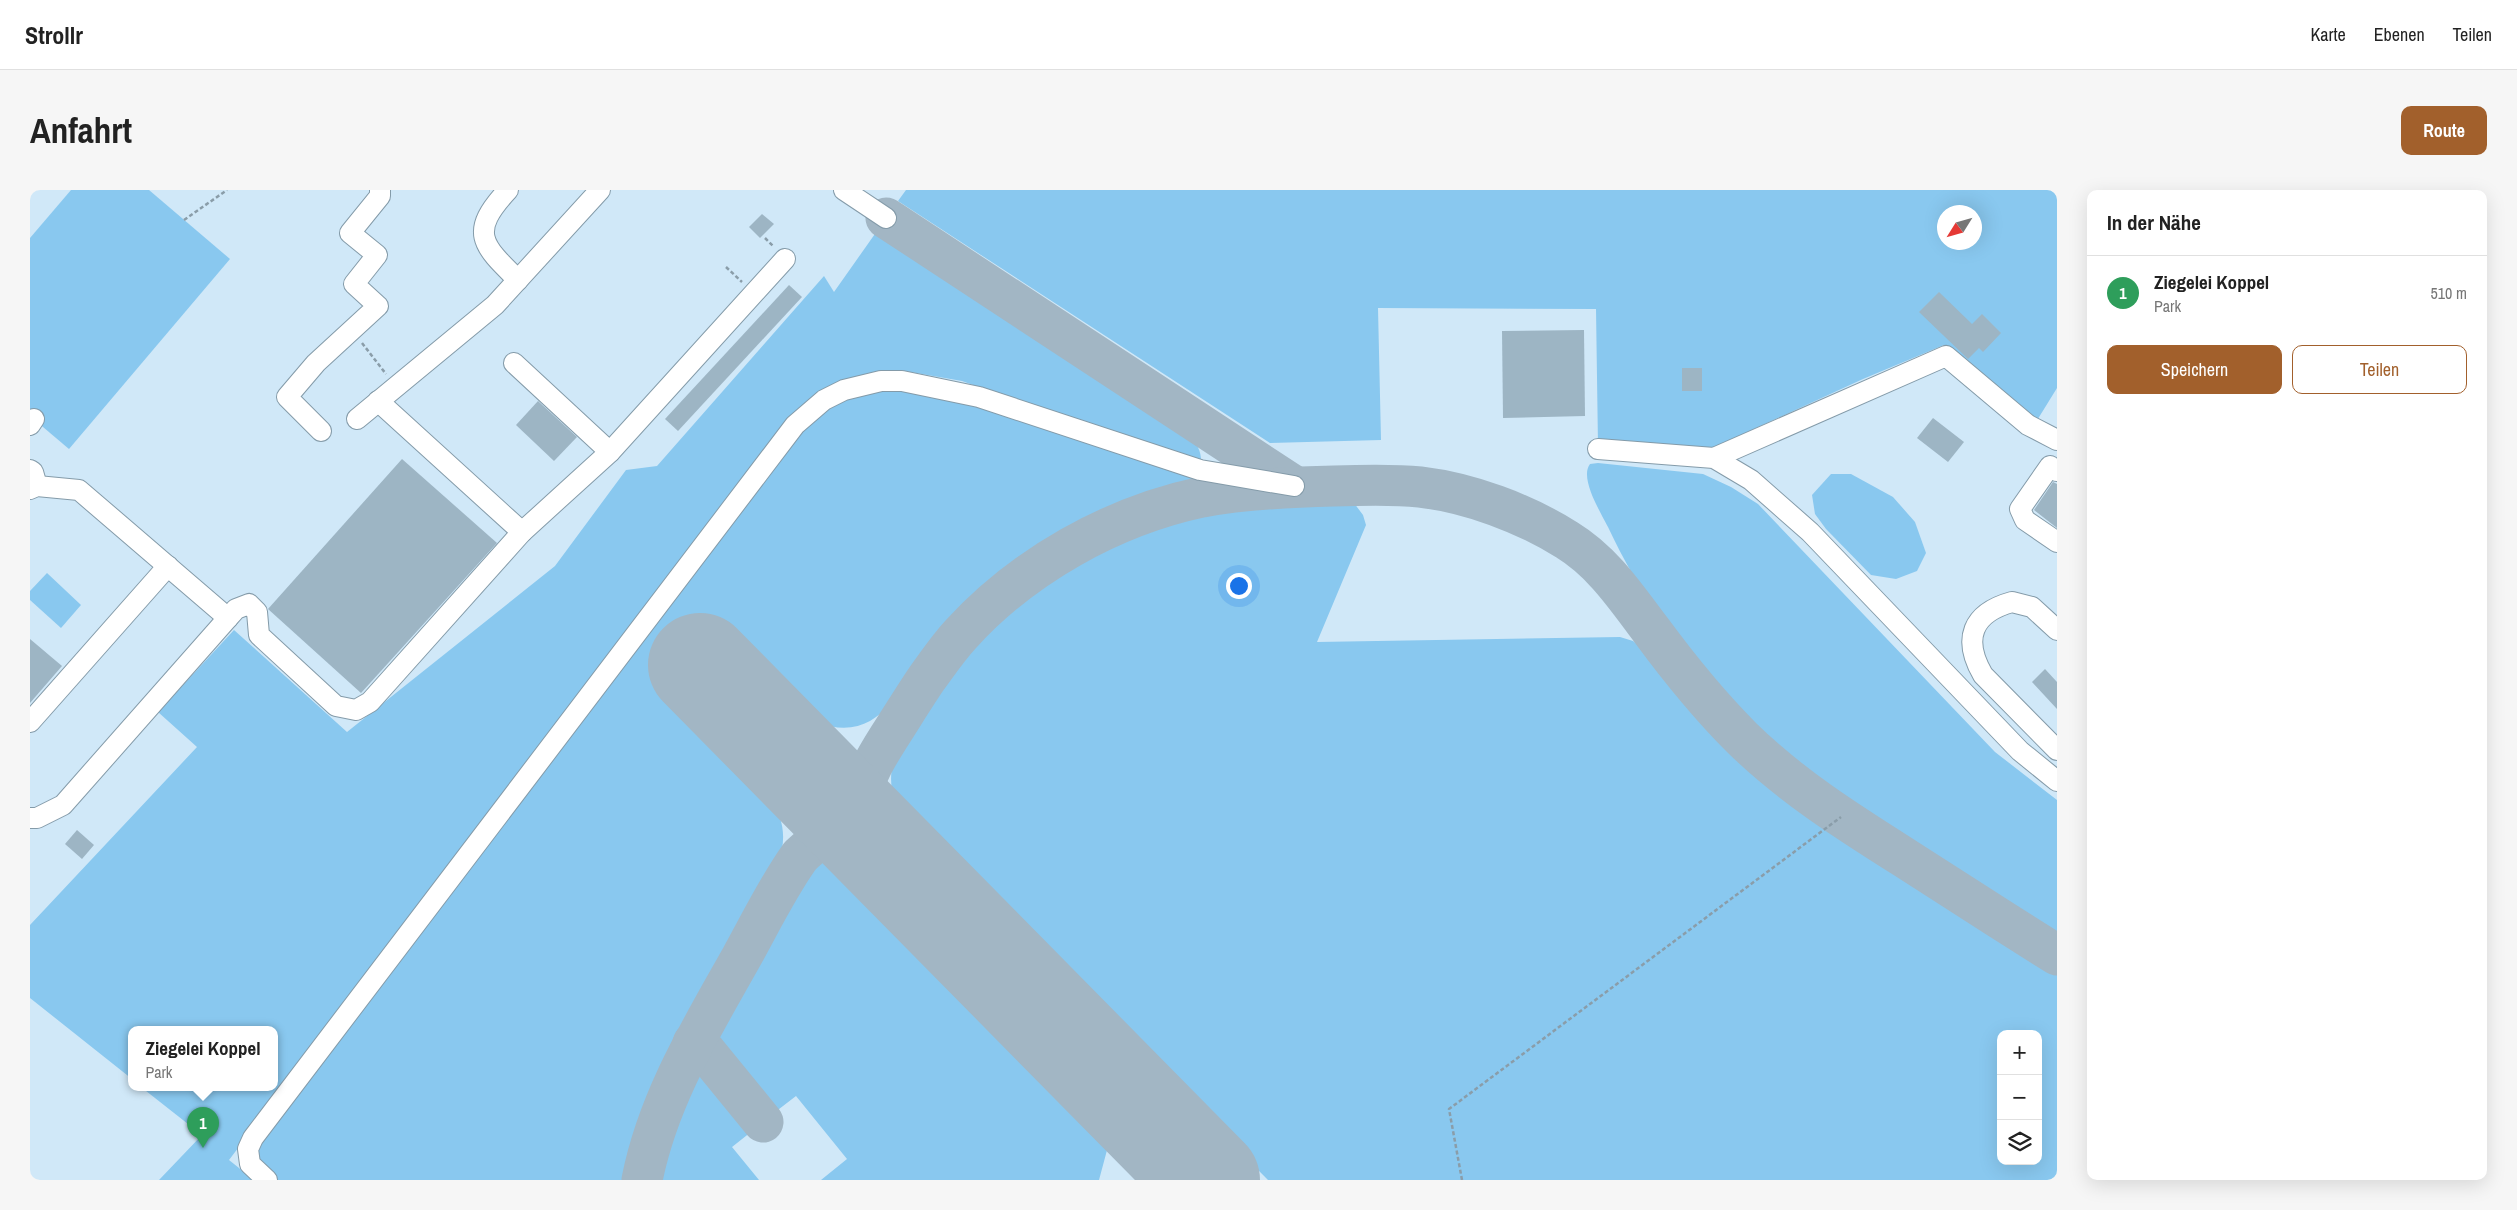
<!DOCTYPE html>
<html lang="de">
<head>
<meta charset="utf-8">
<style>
  :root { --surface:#fff; --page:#f6f6f6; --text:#222; --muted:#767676; --line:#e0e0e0; --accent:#a2602c }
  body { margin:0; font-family:"Archivo Narrow",sans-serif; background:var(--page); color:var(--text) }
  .controls { position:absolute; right:15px; bottom:15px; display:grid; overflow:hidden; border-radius:10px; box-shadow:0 5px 20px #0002 }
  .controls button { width:45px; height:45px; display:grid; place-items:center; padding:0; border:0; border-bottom:1px solid var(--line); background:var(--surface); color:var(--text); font:25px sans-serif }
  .compass { position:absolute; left:1907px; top:15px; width:45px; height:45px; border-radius:50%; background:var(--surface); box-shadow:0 5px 20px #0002; rotate:233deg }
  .you { position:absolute; left:1208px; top:395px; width:18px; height:18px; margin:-12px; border:4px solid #fff; border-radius:50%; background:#1a73e8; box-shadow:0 0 0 8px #1a73e833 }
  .badge { display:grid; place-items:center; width:32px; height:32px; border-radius:50%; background:var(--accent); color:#fff; font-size:16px; font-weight:700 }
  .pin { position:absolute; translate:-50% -41px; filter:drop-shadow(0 1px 2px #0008) }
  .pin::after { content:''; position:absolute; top:26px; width:18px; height:15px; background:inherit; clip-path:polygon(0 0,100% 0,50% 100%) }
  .popup { position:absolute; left:98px; top:836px; width:150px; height:65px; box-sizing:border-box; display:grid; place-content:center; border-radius:10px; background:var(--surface); filter:drop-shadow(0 1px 4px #0005); font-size:16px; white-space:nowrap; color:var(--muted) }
  .popup b { font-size:19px; color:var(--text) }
  .popup::after { content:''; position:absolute; left:50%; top:100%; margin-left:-10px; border:10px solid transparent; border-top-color:var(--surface) }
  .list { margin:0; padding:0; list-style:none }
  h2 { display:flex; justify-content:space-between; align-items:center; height:65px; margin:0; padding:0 20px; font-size:21px }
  h2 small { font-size:16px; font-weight:400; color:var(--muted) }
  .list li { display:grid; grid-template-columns:32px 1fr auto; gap:15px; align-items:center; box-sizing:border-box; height:75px; padding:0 20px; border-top:1px solid var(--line) }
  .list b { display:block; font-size:19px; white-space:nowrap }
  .list p { margin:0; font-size:16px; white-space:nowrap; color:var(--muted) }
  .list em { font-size:16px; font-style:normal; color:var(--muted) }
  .actions { display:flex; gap:10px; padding:15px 20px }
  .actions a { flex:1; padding:11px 0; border:1px solid var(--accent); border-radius:10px; text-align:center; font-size:18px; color:var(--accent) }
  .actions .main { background:var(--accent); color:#fff }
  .icon { flex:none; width:28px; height:28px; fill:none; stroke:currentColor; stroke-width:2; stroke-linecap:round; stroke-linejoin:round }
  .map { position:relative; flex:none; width:2027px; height:990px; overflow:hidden; border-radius:10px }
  header { display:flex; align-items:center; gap:30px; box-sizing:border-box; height:70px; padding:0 25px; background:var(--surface); border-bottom:1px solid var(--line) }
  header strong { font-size:24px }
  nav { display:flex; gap:28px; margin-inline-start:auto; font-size:18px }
  .intro { display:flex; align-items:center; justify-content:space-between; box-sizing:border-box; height:120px; padding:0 30px }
  h1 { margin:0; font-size:35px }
  .button { padding:12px 22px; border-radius:10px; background:var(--accent); color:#fff; font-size:18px; font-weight:700 }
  main { display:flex; gap:30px; padding:0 30px }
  aside { flex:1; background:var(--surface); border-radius:10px; box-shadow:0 5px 20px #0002 }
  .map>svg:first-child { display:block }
</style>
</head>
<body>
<header>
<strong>Strollr</strong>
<nav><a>Karte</a><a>Ebenen</a><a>Teilen</a></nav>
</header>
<div class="intro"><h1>Anfahrt</h1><a class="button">Route</a></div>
<main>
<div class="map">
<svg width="2027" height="990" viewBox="0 0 2027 990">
  <rect width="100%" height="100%" fill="#d0e8f8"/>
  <g fill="#89c8ef" fill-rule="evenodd">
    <polygon points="41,0 119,0 200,69 39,259 0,226 0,48"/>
    <path d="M876 0H2027V198L2006 232 1914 155 1833 189 1676 261 1568 256 1566 119 1348 118 1351 250 1240 253 868 11ZM1914 22H1944V52H1914Z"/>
    <path d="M847 41 1158 245C1168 254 1172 262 1171 276L932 191 869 180 835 184 788 206 439 653 199 970 224 990H129L172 945 111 897H244V839H102V889L0 808V735L167 557 128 522 204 440 317 542 525 376 596 280 627 276 794 86 804 102Z"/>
    <path d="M858 195 904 201 1168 285C1154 304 1124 306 1104 314 1087 321 1070 328 1055 336 1018 354 986 378 955 405 934 422 914 443 897 465 867 504 846 555 786 532L694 440 635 499 740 607C754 630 757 648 748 674L651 845 615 925 599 990H247L230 976 224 956 788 218Z"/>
    <path d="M1568 273 1673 284 1701 297 1728 314 1965 562 2027 610V747C1917 676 1799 610 1704 518 1653 469 1608 401 1578 337 1571 323 1549 288 1560 274Z"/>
    <polygon points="1801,284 1821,284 1863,307 1885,332 1896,363 1887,381 1866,389 1841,385 1796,339 1785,324 1782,305"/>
    <path d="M1307 310 1324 313 1333 325 1336 335 1287 452 1590 447 1603 451 1613 459 1681 537 1714 570 1786 629 2027 785V990H1238L866 614C851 574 873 550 894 518 951 429 1034 364 1135 332 1190 315 1250 313 1307 310ZM1971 844H2008V971H1971Z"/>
    <polygon points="17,383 51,415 31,438 0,410 0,401"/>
    <polygon points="805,671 1080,949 1069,990 791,990 817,969 766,906 740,926 698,878 683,847 774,684 794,672"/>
    <path d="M670 880C687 883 714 924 726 938L702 957 729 990H626C633 954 648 916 664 883Z"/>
  </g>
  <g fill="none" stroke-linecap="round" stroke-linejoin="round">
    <g stroke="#a2b6c4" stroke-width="41">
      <polyline points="856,28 1264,296"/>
      <path d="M853 659C819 614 832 590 859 547 872 527 884 507 897 488 908 473 918 458 931 444 993 376 1082 326 1172 307 1215 299 1260 297 1304 296 1333 295 1362 294 1390 297 1440 303 1494 323 1537 350 1573 372 1596 407 1621 440 1649 478 1679 515 1712 548 1761 596 1818 632 1875 668 1926 701 1976 733 2027 765"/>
      <polyline points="663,853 675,861 733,932"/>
      <path d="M612 990C628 909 671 839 711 768 730 734 747 698 770 666 804 634 815 636 853 659"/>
    </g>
    <polyline stroke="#a2b6c4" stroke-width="104" points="670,475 1178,990"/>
  </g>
  <g fill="#9db5c4">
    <polygon points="732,24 744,34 730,48 719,37"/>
    <polygon points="759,95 772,107 648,241 635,229"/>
    <polygon points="1909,102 1942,134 1952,124 1971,143 1953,162 1949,158 1938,169 1889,122"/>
    <polygon points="1554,140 1555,226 1473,228 1472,141"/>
    <rect x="1652" y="178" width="20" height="23"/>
    <polygon points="508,211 547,247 524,271 486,235"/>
    <polygon points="1903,228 1934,252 1918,272 1887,248"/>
    <polygon points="372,269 467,353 331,503 238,419"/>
    <polygon points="2023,292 2027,294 2027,338 2004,320"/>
    <polygon points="0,449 32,476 0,513"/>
    <polygon points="2015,479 2027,492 2027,519 2002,492"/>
    <polygon points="47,640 64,655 52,669 35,654"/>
  </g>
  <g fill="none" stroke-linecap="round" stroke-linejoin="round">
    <g stroke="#849ba9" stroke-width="22">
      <g id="minor">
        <path d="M478 0C439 42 451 54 488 90"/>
        <polyline points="814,0 856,28"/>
        <polyline points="484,173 580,262"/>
        <polyline points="348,211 492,342"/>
        <polyline points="327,229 465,115 570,0"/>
        <polyline points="0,235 4,229"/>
        <polyline points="291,241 257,207 286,173 348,116 324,94 347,65 320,43 350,6 350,0"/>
        <polyline points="1568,259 1684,268 1721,290 1780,342 1990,561 2027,591"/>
        <polyline points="1684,268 1916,166 1998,235 2027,250"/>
        <polyline points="0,280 3,282 7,296"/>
        <polyline points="2027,281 2020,276 1990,319 1995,330 2027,352"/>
        <polyline points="0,299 7,296 49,300 198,428"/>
        <path d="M2027 440 2002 417 1982 412C1942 423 1932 449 1953 485L2027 560"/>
        <polyline points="0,532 138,376"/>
        <polyline points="0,628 7,628 33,615 198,428 206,419 219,414 227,422 229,445 306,516 326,520 340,512 492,342 580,262 755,69"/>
        <polyline points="237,990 220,974 218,959 223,948 765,235 794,210 814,200 851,191 872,191 949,207 1170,280 1264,296"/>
      </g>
    </g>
    <g stroke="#8a9da9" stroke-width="2.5" stroke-dasharray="4 2.5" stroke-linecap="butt">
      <polyline points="154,30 197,0"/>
      <polyline points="735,48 743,56"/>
      <polyline points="696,77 712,92"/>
      <polyline points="332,153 356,184"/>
      <polyline points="1432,990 1419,919 1811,627"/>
    </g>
    <use href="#minor" stroke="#fff" stroke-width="20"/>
  </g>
</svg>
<div class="controls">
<button>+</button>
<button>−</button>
<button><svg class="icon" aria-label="layers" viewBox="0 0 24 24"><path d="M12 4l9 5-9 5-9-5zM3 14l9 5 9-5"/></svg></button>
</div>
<svg class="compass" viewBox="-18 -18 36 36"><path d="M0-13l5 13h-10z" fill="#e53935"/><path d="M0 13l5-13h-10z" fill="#767676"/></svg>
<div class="you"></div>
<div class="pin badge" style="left:173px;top:958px;background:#2e9e5b">1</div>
<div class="popup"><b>Ziegelei Koppel</b>Park</div>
</div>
<aside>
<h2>In der Nähe<small></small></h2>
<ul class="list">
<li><span class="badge" style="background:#2e9e5b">1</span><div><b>Ziegelei Koppel</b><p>Park</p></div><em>510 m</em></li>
</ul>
<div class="actions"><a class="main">Speichern</a><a>Teilen</a></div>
</aside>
</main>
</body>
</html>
